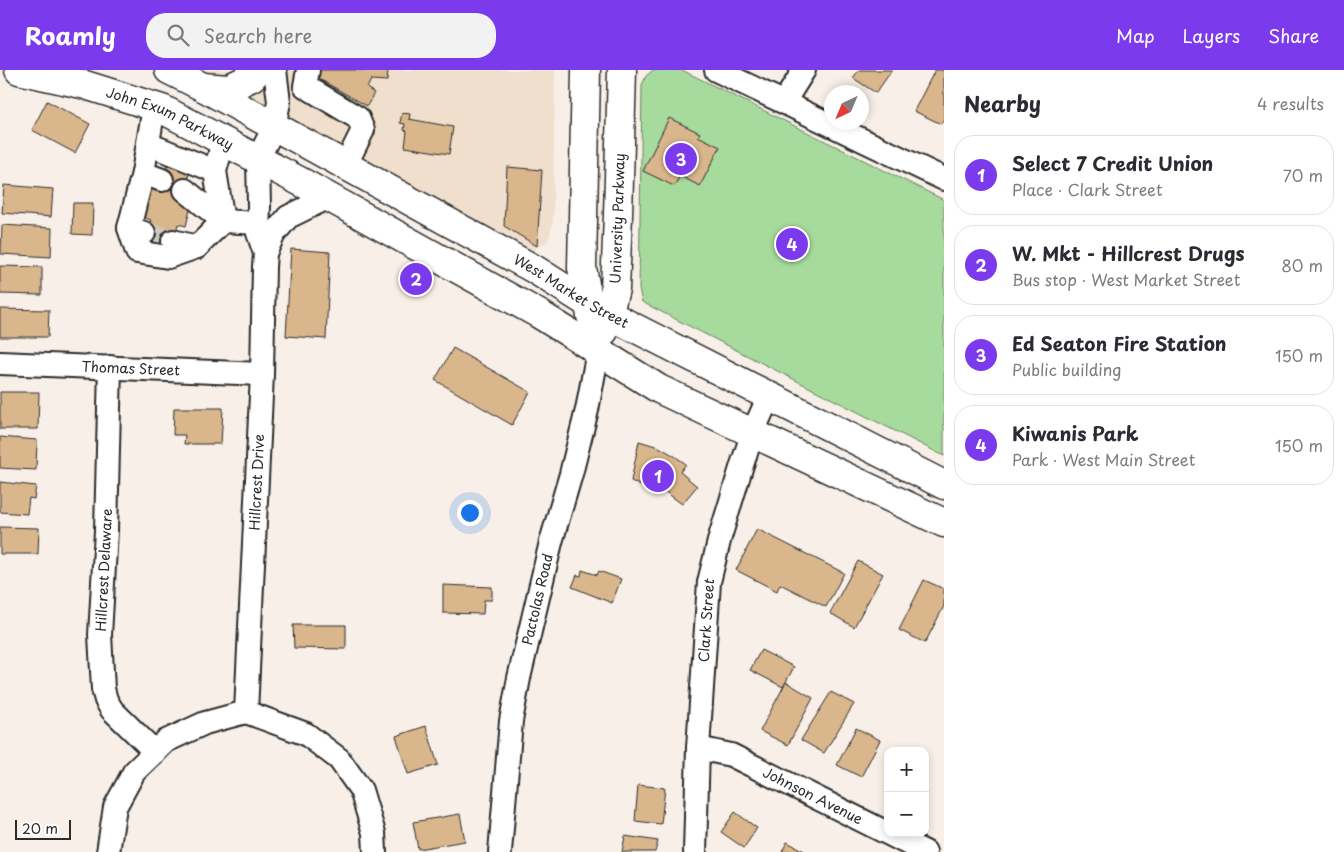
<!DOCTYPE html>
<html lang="en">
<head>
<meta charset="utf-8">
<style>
  :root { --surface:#fff; --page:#f2f2f3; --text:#2b2b33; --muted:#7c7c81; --line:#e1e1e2; --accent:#7c3aed }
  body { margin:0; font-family:"Playpen Sans",sans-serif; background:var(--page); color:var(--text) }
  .controls { position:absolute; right:15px; bottom:15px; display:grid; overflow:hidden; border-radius:10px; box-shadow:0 2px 8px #0003 }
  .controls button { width:45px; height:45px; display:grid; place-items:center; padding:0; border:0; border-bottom:1px solid var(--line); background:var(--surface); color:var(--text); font:25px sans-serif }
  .compass { position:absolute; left:824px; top:15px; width:45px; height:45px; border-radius:50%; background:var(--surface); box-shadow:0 2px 8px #0003; rotate:224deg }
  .scale { position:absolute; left:15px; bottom:12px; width:56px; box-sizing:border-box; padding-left:5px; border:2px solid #2b2b2b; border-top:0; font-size:14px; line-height:18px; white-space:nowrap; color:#2b2b2b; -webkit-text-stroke:4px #fff; paint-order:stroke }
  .you { position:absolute; left:469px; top:442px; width:18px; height:18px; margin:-12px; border:4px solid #fff; border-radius:50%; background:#1a73e8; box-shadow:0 0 0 8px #1a73e833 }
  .badge { display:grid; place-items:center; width:32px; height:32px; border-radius:50%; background:var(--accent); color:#fff; font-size:16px; font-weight:700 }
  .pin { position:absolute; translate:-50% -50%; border:2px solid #fff; box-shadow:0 1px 5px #0006 }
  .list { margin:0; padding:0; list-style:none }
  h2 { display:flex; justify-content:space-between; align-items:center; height:65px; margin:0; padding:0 20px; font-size:21px }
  h2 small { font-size:16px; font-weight:400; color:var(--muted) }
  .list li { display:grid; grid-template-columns:32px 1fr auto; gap:15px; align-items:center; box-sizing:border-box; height:80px; margin:0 10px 10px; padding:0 10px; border:1px solid var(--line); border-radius:20px }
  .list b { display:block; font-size:19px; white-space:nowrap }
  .list p { margin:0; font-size:16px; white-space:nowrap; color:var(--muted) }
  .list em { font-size:16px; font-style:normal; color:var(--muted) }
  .icon { flex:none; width:28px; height:28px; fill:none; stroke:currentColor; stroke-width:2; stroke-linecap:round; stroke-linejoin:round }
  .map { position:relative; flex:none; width:944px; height:782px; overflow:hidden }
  header { display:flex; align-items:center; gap:30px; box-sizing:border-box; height:70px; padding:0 25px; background:var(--accent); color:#fff }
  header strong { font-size:24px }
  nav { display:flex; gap:28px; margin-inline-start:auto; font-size:18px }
  .search { width:350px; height:45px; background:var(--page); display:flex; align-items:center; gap:12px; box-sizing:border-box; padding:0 18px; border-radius:20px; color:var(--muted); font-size:19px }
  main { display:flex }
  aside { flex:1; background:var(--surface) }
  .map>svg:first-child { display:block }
</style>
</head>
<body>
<header>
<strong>Roamly</strong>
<div class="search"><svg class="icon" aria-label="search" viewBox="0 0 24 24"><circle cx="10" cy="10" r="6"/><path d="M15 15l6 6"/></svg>Search here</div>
<nav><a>Map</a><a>Layers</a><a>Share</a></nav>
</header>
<main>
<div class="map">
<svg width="944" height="782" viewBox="0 0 944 782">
  <rect width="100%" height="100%" fill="#f8f0e8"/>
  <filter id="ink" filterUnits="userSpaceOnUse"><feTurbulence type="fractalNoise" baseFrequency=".02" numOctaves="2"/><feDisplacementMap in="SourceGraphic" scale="10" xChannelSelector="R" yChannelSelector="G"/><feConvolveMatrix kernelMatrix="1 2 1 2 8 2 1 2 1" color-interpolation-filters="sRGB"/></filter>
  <g filter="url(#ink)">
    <polygon fill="#efdfcc" points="206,0 555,0 553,152 548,171 533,180 295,51"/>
    <polygon fill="#a7da9d" stroke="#698264" points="653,0 682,0 944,130 944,386 642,232 639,219 642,15 646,6"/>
    <g fill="#dab68c" stroke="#2b2b2b">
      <polygon points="314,0 388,0 387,11 371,10 367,18 374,23 367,36 312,5"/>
      <polygon points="859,0 892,0 876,23 853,8"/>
      <polygon points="935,0 944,0 944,49 941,54 914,41"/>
      <polygon points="47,31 90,54 75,83 32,60"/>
      <polygon points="402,43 410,44 409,49 453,57 449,84 405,77 407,61 404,60 405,54 400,53"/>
      <polygon points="669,48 700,63 698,66 720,77 700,116 680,106 674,116 643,101"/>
      <polygon points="167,95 190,101 182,129 192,132 186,156 178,154 170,184 144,177 151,150 143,147 150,119 159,122"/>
      <polygon points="507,97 542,100 537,176 504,156"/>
      <polygon points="4,115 53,119 51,147 2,143"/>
      <polygon points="73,133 93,133 92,165 72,164"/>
      <polygon points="2,155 52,158 51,187 1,184"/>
      <polygon points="291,179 330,182 326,269 286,266"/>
      <polygon points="0,196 42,197 42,225 0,224"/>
      <polygon points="0,239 49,240 48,267 0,267"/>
      <polygon points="453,278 530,322 512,355 435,310"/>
      <polygon points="0,322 39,322 38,359 0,359"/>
      <polygon points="174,338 223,338 221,374 184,374 185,365 173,365"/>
      <polygon points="0,367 37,370 36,400 0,398"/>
      <polygon points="639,371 659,377 673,385 686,394 680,402 697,416 682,434 663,420 659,425 631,411"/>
      <polygon points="0,412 36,416 34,429 29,428 27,444 0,442"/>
      <polygon points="0,457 39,458 38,484 0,484"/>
      <polygon points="757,459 844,503 826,537 780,514 777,521 736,500"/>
      <polygon points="858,491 883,504 854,557 830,543"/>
      <polygon points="582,500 597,505 599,501 621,509 612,533 572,517 577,505 581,506"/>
      <polygon points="924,510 944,519 944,536 925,573 899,560"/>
      <polygon points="443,515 492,517 492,530 484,530 483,544 443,543"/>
      <polygon points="293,555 346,555 346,579 294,578"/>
      <polygon points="761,580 794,597 783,617 750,600"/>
      <polygon points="786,612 813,628 788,675 760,661"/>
      <polygon points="831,622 854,634 824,683 801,670"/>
      <polygon points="426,656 438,695 408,704 396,666"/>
      <polygon points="856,658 880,670 861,707 837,695"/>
      <polygon points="638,715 665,718 661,754 635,751"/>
      <polygon points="735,742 757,758 744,778 721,762"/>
      <polygon points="460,744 465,771 418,779 413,752"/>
      <polygon points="625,766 658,771 655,782 622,782"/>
      <polygon points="787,772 806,782 782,782"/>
    </g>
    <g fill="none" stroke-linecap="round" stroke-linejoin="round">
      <polyline stroke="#cfc9c2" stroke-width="22" stroke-dasharray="22 11" stroke-linecap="butt" points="148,164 173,171"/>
      <g stroke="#2b2b2b" stroke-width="26">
        <g id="minor">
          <polyline points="308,0 305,16 358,48 363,60 345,96"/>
          <polyline points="716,0 944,109"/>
          <polyline points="784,32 804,0"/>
          <polyline points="154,37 143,103 162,110"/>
          <polyline points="148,74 215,101"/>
          <polyline points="143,103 129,158 144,163"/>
          <polyline points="185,120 223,151 258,153"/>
          <polyline points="129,158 137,182 168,187 197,177"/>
          <polyline points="173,171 197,177 223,151 215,101 223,72"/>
          <polyline points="265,183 274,164 288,147 329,127"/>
          <path id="s1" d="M0 293 262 304"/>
          <polyline points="110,297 106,461 100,565 103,619 106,630 112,640 155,682"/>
          <path id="s2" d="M246 642 262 304 264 197 265 183 258 163 259 136 258 89 274 57 279 32 275 0"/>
          <polyline points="246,642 306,664 339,689 361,720 374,763 375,782"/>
          <path id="s3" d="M698 678 731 685 925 782"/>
          <polyline points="108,782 115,737 134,702 166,671 205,653 246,642"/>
          <path id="s4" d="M500 782 511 651 519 608 551 472 571 404 587 340 598 281"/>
          <path id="s5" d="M695 782 698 678 709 512 720 467 742 395 753 362 769 326"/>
        </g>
      </g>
      <g stroke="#2b2b2b" stroke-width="31">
        <g id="major">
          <path id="s6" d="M19 0 82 14 162 39 305 114 539 244 659 319 944 453"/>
          <path id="s7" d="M169 0 203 17 534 199 589 234 629 255 944 415"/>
          <polyline points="586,0 582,198 591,246"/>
          <polyline points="203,17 227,19 252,7 258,0"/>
          <path id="s8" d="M604 261 615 219 618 145 622 0"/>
        </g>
      </g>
      <use href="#minor" stroke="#fff" stroke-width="22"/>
      <use href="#major" stroke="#fff" stroke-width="28"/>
    </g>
  </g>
  <g text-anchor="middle" stroke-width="4" stroke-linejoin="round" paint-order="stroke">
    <g font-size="14" fill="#2b2b2b" stroke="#fff">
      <text dy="5" stroke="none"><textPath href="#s6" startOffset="159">John Exum Parkway</textPath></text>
      <text dy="5" stroke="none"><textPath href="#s8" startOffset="114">University Parkway</textPath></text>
      <text dy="5" stroke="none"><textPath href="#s7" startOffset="459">West Market Street</textPath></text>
      <text dy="5" stroke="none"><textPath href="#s1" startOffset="131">Thomas Street</textPath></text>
      <text dy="5" stroke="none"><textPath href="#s2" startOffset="230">Hillcrest Drive</textPath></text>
      <text transform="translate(104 500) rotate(-87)" y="5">Hillcrest Delaware</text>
      <text dy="5" stroke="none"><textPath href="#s4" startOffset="256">Pactolas Road</textPath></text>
      <text dy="5" stroke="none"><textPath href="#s5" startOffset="232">Clark Street</textPath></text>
      <text dy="5" stroke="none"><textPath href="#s3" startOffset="125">Johnson Avenue</textPath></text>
    </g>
  </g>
</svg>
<div class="controls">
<button>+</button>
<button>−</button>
</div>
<svg class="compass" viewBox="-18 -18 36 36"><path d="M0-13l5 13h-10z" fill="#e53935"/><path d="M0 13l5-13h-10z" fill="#7c7c81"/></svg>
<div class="scale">20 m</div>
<div class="you"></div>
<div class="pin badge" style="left:658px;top:406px">1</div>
<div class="pin badge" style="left:416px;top:209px">2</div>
<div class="pin badge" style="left:681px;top:89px">3</div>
<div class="pin badge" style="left:792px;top:174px">4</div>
</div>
<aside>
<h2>Nearby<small>4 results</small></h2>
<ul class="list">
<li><span class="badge">1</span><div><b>Select 7 Credit Union</b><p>Place · Clark Street</p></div><em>70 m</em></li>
<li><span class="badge">2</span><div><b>W. Mkt - Hillcrest Drugs</b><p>Bus stop · West Market Street</p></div><em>80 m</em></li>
<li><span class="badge">3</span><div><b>Ed Seaton Fire Station</b><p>Public building</p></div><em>150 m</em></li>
<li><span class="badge">4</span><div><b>Kiwanis Park</b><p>Park · West Main Street</p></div><em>150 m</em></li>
</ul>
</aside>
</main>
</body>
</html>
